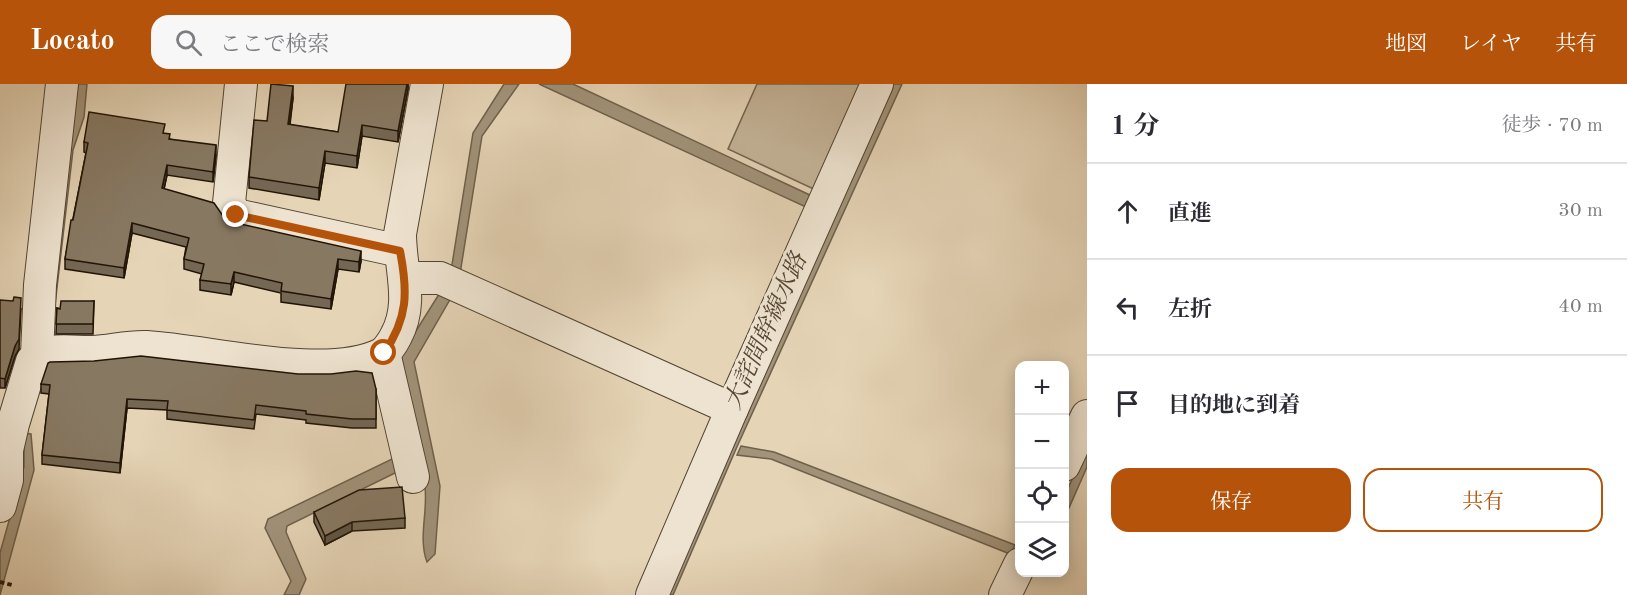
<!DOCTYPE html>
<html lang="ja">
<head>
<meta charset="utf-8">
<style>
  :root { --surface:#fff; --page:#f7f7f7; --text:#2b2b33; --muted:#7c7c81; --line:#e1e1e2; --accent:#b45309 }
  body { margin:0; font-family:"Old Standard TT","Noto Serif JP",serif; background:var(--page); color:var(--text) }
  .controls { position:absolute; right:18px; bottom:18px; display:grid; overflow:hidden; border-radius:12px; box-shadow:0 3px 15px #0003 }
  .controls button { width:54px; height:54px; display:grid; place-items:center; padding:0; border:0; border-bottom:2px solid var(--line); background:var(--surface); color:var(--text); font:30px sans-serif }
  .stop { position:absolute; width:18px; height:18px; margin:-14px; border:4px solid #b45309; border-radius:50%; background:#fff }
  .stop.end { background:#b45309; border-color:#fff; box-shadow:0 2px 6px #0008 }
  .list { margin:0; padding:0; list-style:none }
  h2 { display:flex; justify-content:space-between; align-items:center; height:78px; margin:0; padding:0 24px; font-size:26px }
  h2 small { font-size:20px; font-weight:400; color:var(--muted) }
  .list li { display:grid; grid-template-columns:39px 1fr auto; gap:18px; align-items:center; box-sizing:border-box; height:96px; padding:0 24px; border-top:2px solid var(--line) }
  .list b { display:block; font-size:22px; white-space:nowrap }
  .list em { font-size:20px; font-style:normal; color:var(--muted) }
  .actions { display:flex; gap:12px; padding:18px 24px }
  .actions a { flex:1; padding:14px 0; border:2px solid var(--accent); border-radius:18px; text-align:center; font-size:21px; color:var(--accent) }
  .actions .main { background:var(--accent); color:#fff }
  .icon { flex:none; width:33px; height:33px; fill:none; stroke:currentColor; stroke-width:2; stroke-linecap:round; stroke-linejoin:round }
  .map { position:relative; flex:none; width:1087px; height:511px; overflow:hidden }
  header { display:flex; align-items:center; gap:36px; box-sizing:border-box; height:84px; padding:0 30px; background:var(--accent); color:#fff }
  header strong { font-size:28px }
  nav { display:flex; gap:33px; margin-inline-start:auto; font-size:21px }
  .search { width:420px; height:54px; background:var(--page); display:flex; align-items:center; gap:15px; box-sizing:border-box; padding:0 21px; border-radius:18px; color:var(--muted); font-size:22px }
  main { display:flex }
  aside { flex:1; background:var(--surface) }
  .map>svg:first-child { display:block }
</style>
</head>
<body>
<header>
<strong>Locato</strong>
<div class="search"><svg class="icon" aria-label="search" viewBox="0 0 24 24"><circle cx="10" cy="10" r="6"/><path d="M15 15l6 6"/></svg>ここで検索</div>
<nav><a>地図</a><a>レイヤ</a><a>共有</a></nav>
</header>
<main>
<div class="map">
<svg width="1087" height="511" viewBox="0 0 1087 511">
  <rect width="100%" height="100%" fill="#e5d4b6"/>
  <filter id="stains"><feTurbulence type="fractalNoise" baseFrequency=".00333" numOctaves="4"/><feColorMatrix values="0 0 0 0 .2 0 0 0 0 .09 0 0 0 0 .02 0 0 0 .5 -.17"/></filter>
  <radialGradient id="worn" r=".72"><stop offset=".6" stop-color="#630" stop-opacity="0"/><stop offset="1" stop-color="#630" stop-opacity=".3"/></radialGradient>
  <polygon fill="#c4b398" stroke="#72644f" stroke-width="1.5" points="757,0 867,0 820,108 728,65"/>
  <g fill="#a2937a" stroke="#6e604c" stroke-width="1.5">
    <polygon points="75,0 87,0 84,33 73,66 53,238 48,237"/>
    <polygon points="504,0 519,0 482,52 460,190 451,187 473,49"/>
    <polygon points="539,0 573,0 812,112 808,124"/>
    <polygon points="892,0 902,0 736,365 673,511 661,511"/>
    <path d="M441 207 452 212 414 278 440 402 435 470 427 478C418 454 428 428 425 403 420 360 408 317 399 274Z"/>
    <polygon points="24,349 31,350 34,386 0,511 0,469 24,383"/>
    <polygon points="741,362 774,368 1015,461 1010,470 771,375 737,371"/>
    <polygon points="1087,362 1087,383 1065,433 1065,411"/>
    <polygon points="394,374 397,388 287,442 286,448 306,495 299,511 284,511 291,497 265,444 268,435"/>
  </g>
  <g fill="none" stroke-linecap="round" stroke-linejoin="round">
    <g stroke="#524432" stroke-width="34">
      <g id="minor">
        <polyline points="241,0 229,119 236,131 400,167"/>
        <polyline points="405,194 440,194 732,325"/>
        <polyline points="384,269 413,393"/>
        <polyline points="37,271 40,201 62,0"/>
        <polyline points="1064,381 1087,332"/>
        <path d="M0 422 7 396V366L13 340 32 277C45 262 75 269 93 268 111 267 129 262 147 263 211 267 326 298 382 270 387 267 393 258 396 252 414 219 400 185 400 150L427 0"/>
        <polyline points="652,511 732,325 877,0"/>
        <polyline points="1005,511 1020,480"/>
      </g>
    </g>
    <polyline stroke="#211406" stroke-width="4" stroke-dasharray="4.5 3" stroke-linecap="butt" points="0,498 12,501"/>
    <use href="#minor" stroke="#eee3d0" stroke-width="32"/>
  </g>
  <g fill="#746754" stroke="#211406" stroke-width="1.5">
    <polygon points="407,0 408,0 408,5 398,58 362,52 357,84 325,79 319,116 249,104 249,93 267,37 293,14 290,41 338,48"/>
    <polygon points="165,50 170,55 216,71 213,98 167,91 164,105 232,138 361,177 359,188 338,185 331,225 281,218 281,209 234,198 231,211 200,206 200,196 202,190 184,185 184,175 186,163 132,149 124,194 65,185 65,175 86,69 84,68 84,58"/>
    <polygon points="0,216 19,265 15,272 5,304 0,304"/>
    <polygon points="94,217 93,250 56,250 57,224 60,225"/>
    <polygon points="41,300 376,305 376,344 352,344 306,339 306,336 256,330 254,345 167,335 167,326 127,324 120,389 42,380 42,371 49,310 41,309"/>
    <polygon points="314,428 405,434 405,444 352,447 325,461 314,438"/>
  </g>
  <g fill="#5e5445" stroke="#211406" stroke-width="1.5">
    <polygon points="407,0 408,0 408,5 398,58 398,47"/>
    <polygon points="293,2 293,14 288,52 288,40"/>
    <polygon points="362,41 362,52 357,84 357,72"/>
    <polygon points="216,61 216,71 213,98 213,88"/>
    <polygon points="325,67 325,79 319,116 319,104"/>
    <polygon points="167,81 167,91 162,114 162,104"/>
    <polygon points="132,139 132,149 124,194 124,184"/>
    <polygon points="361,167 361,177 359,188 359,178"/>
    <polygon points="338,175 338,185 331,225 331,215"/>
    <polygon points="234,188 234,198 231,211 231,200"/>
    <polygon points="21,224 19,265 15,272 5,304 5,295 15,262"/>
    <polygon points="127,315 127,324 120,389 120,379"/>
    <polygon points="352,438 352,447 325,461 325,452"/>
  </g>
  <g fill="#877862" stroke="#211406" stroke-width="1.5">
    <polygon points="271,0 293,2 288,40 338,48 346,0 407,0 398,47 362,41 357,72 325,67 319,104 249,93 254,36 267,37"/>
    <polygon points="89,28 165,40 163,49 170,50 169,55 216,61 213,88 167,81 162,104 214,119 225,135 232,138 361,167 359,178 338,175 331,215 281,207 282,199 234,188 231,200 200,196 204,180 184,175 189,154 132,139 124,184 65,175 71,136 73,136 88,59 84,58"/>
    <polygon points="14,213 21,214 19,255 15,262 5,295 0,294 0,216 13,217"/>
    <polygon points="61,217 94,217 93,240 56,240 57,224 60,225"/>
    <polygon points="141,272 298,290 331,290 356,287 372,289 376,305 376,335 352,335 306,330 306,327 256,321 254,336 167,326 168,317 127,315 120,379 42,371 50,301 41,300 48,279 50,278 94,277"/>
    <polygon points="402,403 405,434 352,438 325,452 314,428 359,406"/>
  </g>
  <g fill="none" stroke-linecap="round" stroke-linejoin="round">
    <path stroke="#b45309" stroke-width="8" d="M236 131 400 167C408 208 408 234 384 269"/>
  </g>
  <g text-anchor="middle" stroke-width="6" stroke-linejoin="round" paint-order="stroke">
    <g font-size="24" font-style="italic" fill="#554734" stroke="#eee3d0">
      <text transform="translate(765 247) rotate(-66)" y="8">大詫間幹線水路</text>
    </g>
  </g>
  <rect width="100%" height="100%" filter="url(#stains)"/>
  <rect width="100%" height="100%" fill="url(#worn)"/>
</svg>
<div class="controls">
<button>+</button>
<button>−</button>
<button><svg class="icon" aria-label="locate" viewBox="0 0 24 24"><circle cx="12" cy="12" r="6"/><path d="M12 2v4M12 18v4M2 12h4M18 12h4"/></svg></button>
<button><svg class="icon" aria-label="layers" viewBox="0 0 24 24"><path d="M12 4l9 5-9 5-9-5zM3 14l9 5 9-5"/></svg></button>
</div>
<div class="stop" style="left:384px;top:269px"></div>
<div class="stop end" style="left:236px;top:131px"></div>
</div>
<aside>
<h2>1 分<small>徒歩 · 70 m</small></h2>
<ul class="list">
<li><svg class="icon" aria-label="ahead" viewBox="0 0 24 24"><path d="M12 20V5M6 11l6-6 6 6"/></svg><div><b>直進</b></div><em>30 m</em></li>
<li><svg class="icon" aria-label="left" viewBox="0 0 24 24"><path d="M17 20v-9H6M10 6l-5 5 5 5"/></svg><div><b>左折</b></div><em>40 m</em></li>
<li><svg class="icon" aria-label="arrive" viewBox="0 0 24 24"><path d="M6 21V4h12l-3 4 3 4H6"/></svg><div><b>目的地に到着</b></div></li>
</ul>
<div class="actions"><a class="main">保存</a><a>共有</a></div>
</aside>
</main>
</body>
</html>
